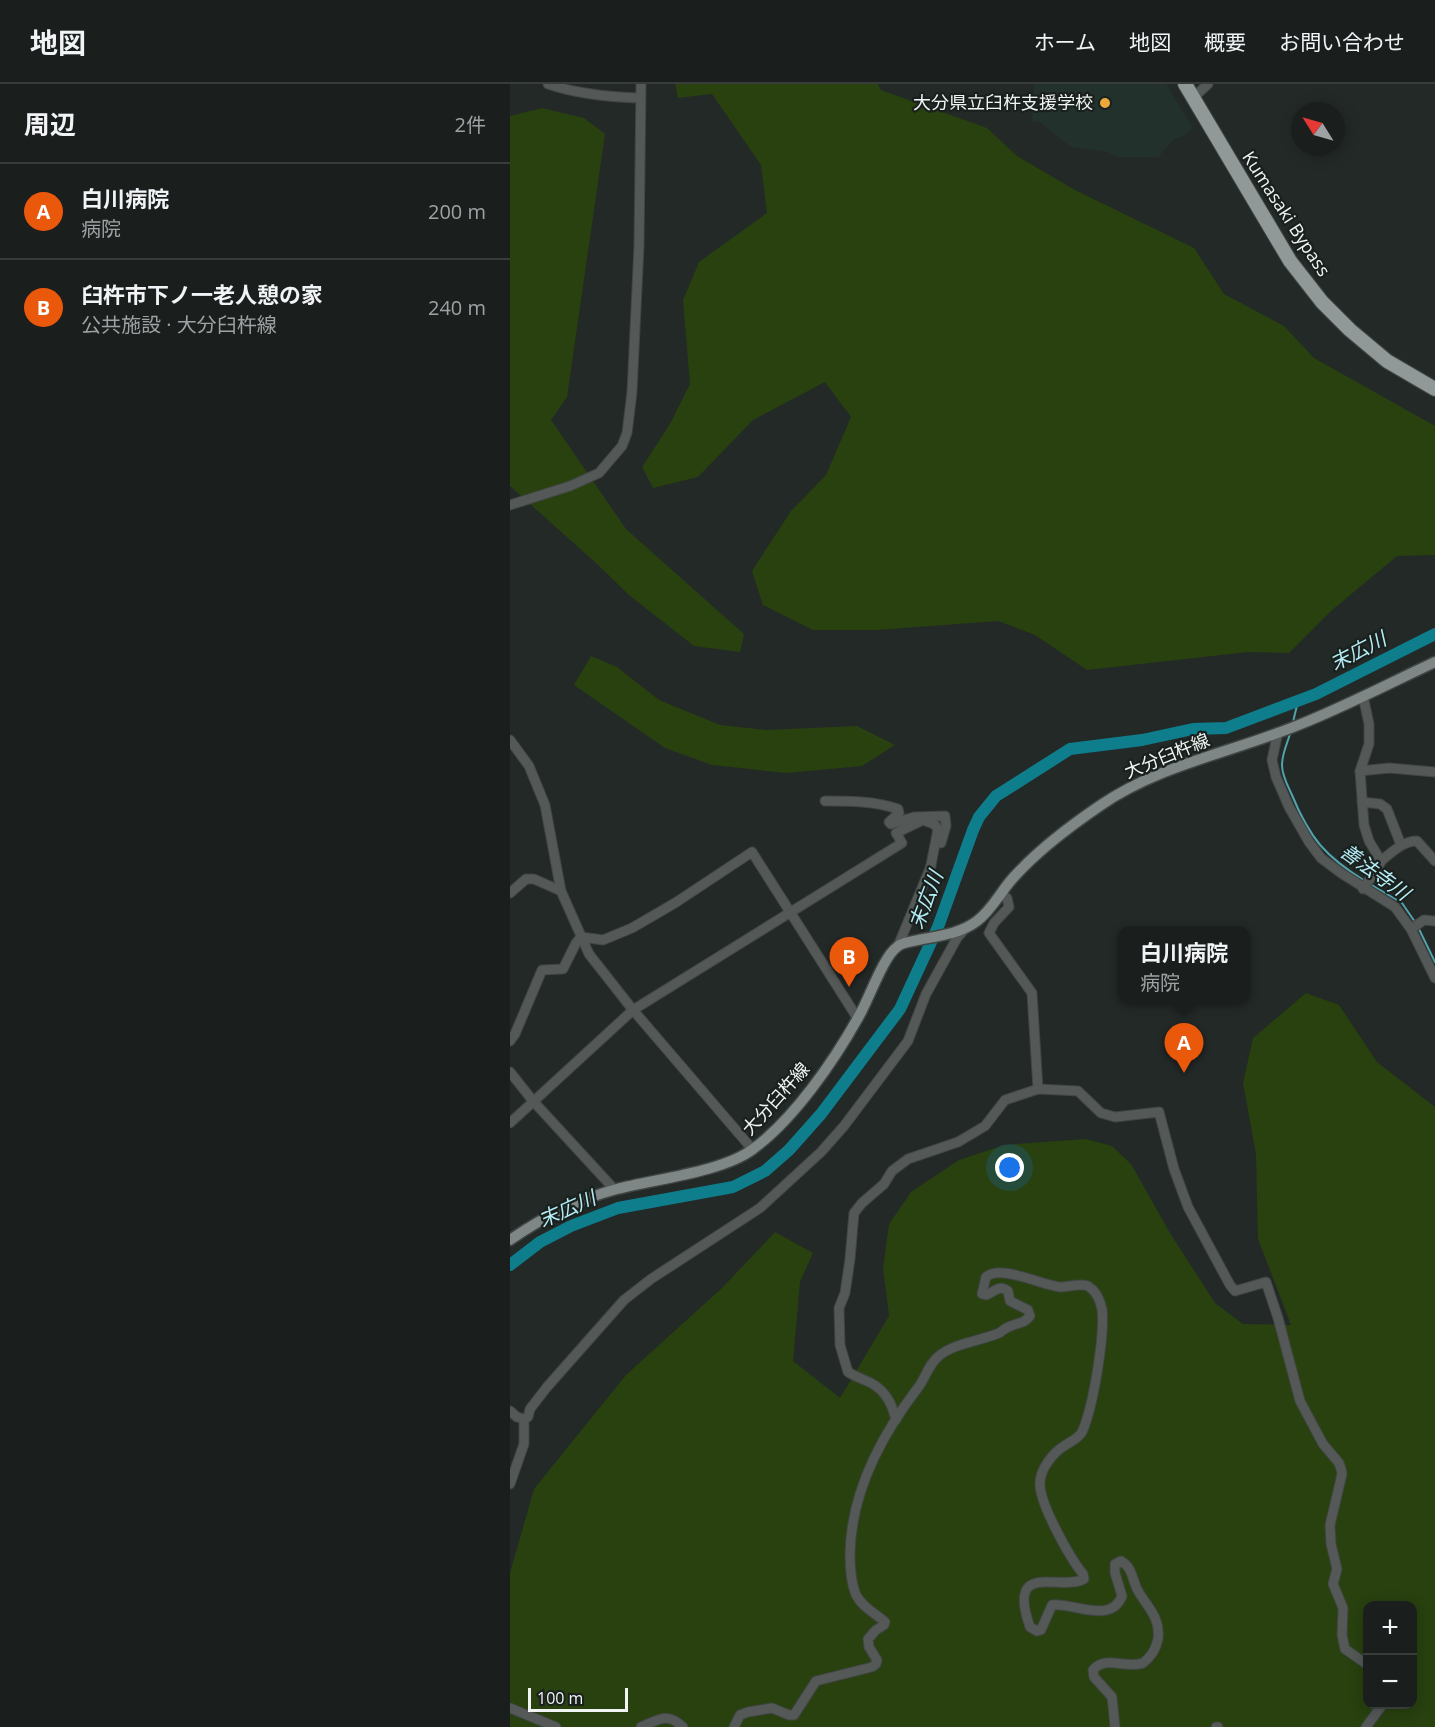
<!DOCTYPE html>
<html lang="ja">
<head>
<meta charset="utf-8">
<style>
  :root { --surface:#1a1f1d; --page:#272c2a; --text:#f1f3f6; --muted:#9fa2a4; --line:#383d3b; --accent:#ea580c }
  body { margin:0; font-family:"Open Sans","Noto Sans JP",sans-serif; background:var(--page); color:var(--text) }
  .controls { position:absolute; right:18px; bottom:18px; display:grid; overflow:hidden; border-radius:12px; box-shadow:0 3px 15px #0003 }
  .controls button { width:54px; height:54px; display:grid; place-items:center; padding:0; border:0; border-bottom:2px solid var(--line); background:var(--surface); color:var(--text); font:30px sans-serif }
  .compass { position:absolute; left:781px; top:18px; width:54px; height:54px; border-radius:50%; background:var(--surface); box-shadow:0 3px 15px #0003; rotate:307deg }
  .scale { position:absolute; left:18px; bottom:15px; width:100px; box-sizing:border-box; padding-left:6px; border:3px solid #f0f4f2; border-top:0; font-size:16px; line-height:21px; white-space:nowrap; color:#f0f4f2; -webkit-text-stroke:4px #19201d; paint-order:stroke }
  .you { position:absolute; left:500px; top:1084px; width:21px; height:21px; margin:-15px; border:4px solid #fff; border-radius:50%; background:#1a73e8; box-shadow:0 0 0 9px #1a73e833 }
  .badge { display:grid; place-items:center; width:39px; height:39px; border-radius:50%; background:var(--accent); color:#fff; font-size:20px; font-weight:700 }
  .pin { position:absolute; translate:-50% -50px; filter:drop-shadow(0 2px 3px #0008) }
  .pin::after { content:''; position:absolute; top:32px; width:21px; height:18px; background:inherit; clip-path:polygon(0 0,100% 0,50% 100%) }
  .popup { position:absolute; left:608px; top:842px; width:132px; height:78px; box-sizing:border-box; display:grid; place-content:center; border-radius:12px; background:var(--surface); filter:drop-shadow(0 2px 4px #0005); font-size:20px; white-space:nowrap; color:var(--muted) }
  .popup b { font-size:22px; color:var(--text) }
  .popup::after { content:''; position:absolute; left:50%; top:100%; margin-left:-12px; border:12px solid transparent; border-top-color:var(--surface) }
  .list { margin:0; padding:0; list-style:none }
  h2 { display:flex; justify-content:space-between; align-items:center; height:78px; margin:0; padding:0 24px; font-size:26px }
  h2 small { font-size:20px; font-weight:400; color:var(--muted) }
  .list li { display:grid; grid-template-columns:39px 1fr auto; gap:18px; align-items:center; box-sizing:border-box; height:96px; padding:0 24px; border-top:2px solid var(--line) }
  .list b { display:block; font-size:22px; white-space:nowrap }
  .list p { margin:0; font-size:20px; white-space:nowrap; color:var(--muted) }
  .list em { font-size:20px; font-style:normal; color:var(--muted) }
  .map { position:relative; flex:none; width:925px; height:1643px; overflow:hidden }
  header { display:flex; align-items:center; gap:36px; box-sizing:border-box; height:84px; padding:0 30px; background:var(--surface); border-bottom:2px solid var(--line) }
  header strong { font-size:28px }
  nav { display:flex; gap:33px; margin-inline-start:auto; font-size:21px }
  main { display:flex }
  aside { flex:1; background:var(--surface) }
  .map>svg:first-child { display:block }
</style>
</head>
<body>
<header>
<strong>地図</strong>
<nav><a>ホーム</a><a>地図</a><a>概要</a><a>お問い合わせ</a></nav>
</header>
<main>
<aside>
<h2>周辺<small>2件</small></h2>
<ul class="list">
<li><span class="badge">A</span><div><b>白川病院</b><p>病院</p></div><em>200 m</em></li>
<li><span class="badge">B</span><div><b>臼杵市下ノ一老人憩の家</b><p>公共施設 · 大分臼杵線</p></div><em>240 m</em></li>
</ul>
</aside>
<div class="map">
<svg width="925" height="1643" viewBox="0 0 925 1643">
  <rect width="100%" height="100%" fill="#232927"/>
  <polygon fill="#23312c" points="524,0 656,0 683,44 673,52 664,55 648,73 608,73 598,68 561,63 531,39 522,37"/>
  <g fill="#28410f" fill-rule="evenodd">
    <polygon points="165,0 368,0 371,6 477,44 507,72 565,106 684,164 714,210 774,242 804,274 925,342 925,471 887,472 821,527 779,569 738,568 577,586 525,551 488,537 367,546 303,546 253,521 242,487 281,427 316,391 341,333 315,298 243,336 188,393 143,404 132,383 160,340 180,300 173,216 189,178 257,129 251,81 202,10 168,14"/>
    <polygon points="32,24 74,34 95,50 57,313 41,336 116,445 234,550 230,568 184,562 119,511 86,479 0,402 0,32"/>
    <polygon points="81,572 107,583 149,616 210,641 257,646 347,642 385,661 352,682 276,689 202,681 155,664 64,601"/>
    <path d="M796 909 829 921 867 978 925 1023V1643H0V1489L24 1405 116 1291 213 1203 265 1148 303 1169 290 1198 283 1277 330 1314 379 1232 373 1184 379 1140 401 1108 449 1076 494 1061 576 1055 602 1062 621 1080 660 1149 705 1219 733 1240 781 1241 748 1155 746 1070 733 999 743 954ZM858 1522H902V1620H858Z"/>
  </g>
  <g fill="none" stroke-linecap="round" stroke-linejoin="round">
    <g stroke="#52a1ab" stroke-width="2">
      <polyline points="783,638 788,617"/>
      <path d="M780 650C777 660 772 670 772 681 772 692 778 702 782 711 800 755 816 773 855 797"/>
      <polyline points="860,800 892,819 905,838"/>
      <polyline points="908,843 925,878"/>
    </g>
    <polyline stroke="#0e7e8c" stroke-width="12" points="0,1181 30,1158 61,1142 108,1124 223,1103 255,1087 279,1066 311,1030 390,925 428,843 463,746 469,733 486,712 560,665 632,656 683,645 716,644 806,610 925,550"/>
    <g stroke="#404543" stroke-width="11">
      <g id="minor">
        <path d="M38 0C67 10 99 13 129 14"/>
        <polyline points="683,14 698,0"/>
        <polyline points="0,421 60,402 89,389 112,362 117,349 122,308 129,162 131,0"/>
        <path d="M853 612 859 640V660L850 687 854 741 859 757 871 777C868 787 859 795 853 805"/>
        <polyline points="768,648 762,676 766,693 779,723 799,758 811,774 831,789 885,823 901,845 925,894"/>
        <polyline points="0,656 19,682 35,721 51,807 79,870 123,926 243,1066"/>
        <polyline points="850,687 879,684 925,688"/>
        <path d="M315 717C339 717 365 717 388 725L389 729 379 738 381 740 404 733 435 732 436 742 431 759"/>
        <polyline points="852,718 870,720 877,725 891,761"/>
        <path d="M871 777C882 768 893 757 907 757L925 777"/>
        <polyline points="0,809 16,795 24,795 51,807"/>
        <polyline points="491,810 497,814 499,823 484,839 479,849 522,909 528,1005"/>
        <polyline points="901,845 914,836 925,837"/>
        <polyline points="388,862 421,782"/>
        <polyline points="0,957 5,950 32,886 53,885 66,859 71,853 93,856 122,844 165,819 242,768 348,935"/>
        <polyline points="0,988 23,1017 104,1105"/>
        <polyline points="0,1039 123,926 392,759 386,749 413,736 424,740 428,745 420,786"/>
        <polyline points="0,1327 7,1333 14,1335"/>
        <path d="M386 1336C382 1320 376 1307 361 1299 353 1295 346 1293 338 1288L330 1261 329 1224 335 1209 340 1175 344 1129 352 1119 374 1100 382 1087 398 1075 448 1058 475 1042 495 1016 528 1005 568 1007 591 1029 605 1033 649 1028 664 1085 678 1123 720 1201 725 1207 756 1198 768 1234 790 1317 813 1360 829 1379 831 1385 832 1390 820 1441 821 1460 827 1485 823 1500 833 1524 832 1551 835 1565 858 1581"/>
        <polyline points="0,1400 14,1360 14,1335 18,1333 20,1325 37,1303 114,1216 141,1195 250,1124 311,1068 334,1042 398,957 416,910 447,854 454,846"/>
        <polyline points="0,1624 46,1643"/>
        <path d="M131 1643C150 1635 157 1628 173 1643"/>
        <path d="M224 1643 230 1631 238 1628 262 1624 279 1631H284L306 1597 362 1583 366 1580 367 1576 359 1563 358 1555 366 1546 374 1541 375 1538C365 1529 353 1524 346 1511 341 1499 340 1484 340 1470 341 1410 371 1352 407 1305 416 1294 418 1280 430 1271 446 1259 470 1257 489 1249 493 1247 496 1243 501 1242 509 1238 514 1240 520 1232L518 1226 500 1217 498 1207C489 1200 485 1208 476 1211L472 1210 476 1193C491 1180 531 1201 550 1203 559 1203 569 1199 578 1202 586 1207 590 1216 592 1225 595 1252 583 1324 572 1348 568 1355 561 1357 554 1362 543 1369 530 1385 530 1399 529 1419 560 1474 573 1490L574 1495C551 1508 496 1475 520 1543L527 1547 531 1546 542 1521C562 1518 601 1541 612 1512L605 1489V1480L611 1477C622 1483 622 1494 627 1505 636 1522 651 1533 648 1555 646 1565 641 1573 633 1579 617 1585 595 1571 583 1586L584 1593 602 1613 605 1643"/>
        <polyline points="706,1643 708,1643"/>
        <polyline points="856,1643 873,1620"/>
      </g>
    </g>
    <g stroke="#404543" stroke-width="13">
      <path id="major" d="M0 1156C33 1133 69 1115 107 1105 145 1095 213 1088 243 1065 284 1035 324 977 349 932 359 915 373 873 387 863 392 858 401 858 408 856 428 852 450 850 467 837 482 826 491 807 503 794 528 766 560 742 591 721 651 680 724 668 791 640 836 622 880 599 925 578"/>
    </g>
    <g stroke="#404543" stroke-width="16">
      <polyline id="highway" points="675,0 780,177 812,218 840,246 877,277 925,305"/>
    </g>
    <use href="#minor" stroke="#545857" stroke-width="9"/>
    <use href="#major" stroke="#7f8786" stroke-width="10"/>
    <use href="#highway" stroke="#909998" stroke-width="14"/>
  </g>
  <circle fill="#eca93b" stroke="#19201d" stroke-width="2" cx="595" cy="19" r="6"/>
  <g text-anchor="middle" stroke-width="4.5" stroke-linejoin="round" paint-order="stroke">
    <g font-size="18" fill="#f0f4f2" stroke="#19201d" text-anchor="end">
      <text x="583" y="25">大分県立臼杵支援学校</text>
    </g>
    <g font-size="18" fill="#f0f4f2" stroke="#19201d">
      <text transform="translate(776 130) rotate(57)" y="6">Kumasaki Bypass</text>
      <text transform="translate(657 672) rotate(-22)" y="6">大分臼杵線</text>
      <text transform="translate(266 1015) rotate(-48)" y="6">大分臼杵線</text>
    </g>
    <g font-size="20" font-style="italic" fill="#b5edf6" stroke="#19201d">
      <text transform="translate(848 567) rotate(-27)" y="7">末広川</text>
      <text transform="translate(865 788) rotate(36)" y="7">善法寺川</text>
      <text transform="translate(416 816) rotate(-69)" y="7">末広川</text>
      <text transform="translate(57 1125) rotate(-24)" y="7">末広川</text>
    </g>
  </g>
</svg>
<div class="controls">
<button>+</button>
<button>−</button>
</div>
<svg class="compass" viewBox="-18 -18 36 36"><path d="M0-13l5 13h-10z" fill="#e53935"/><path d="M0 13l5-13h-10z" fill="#9fa2a4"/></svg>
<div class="scale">100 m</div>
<div class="you"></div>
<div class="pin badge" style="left:674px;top:989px">A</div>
<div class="popup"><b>白川病院</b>病院</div>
<div class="pin badge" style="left:339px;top:903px">B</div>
</div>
</main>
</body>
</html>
